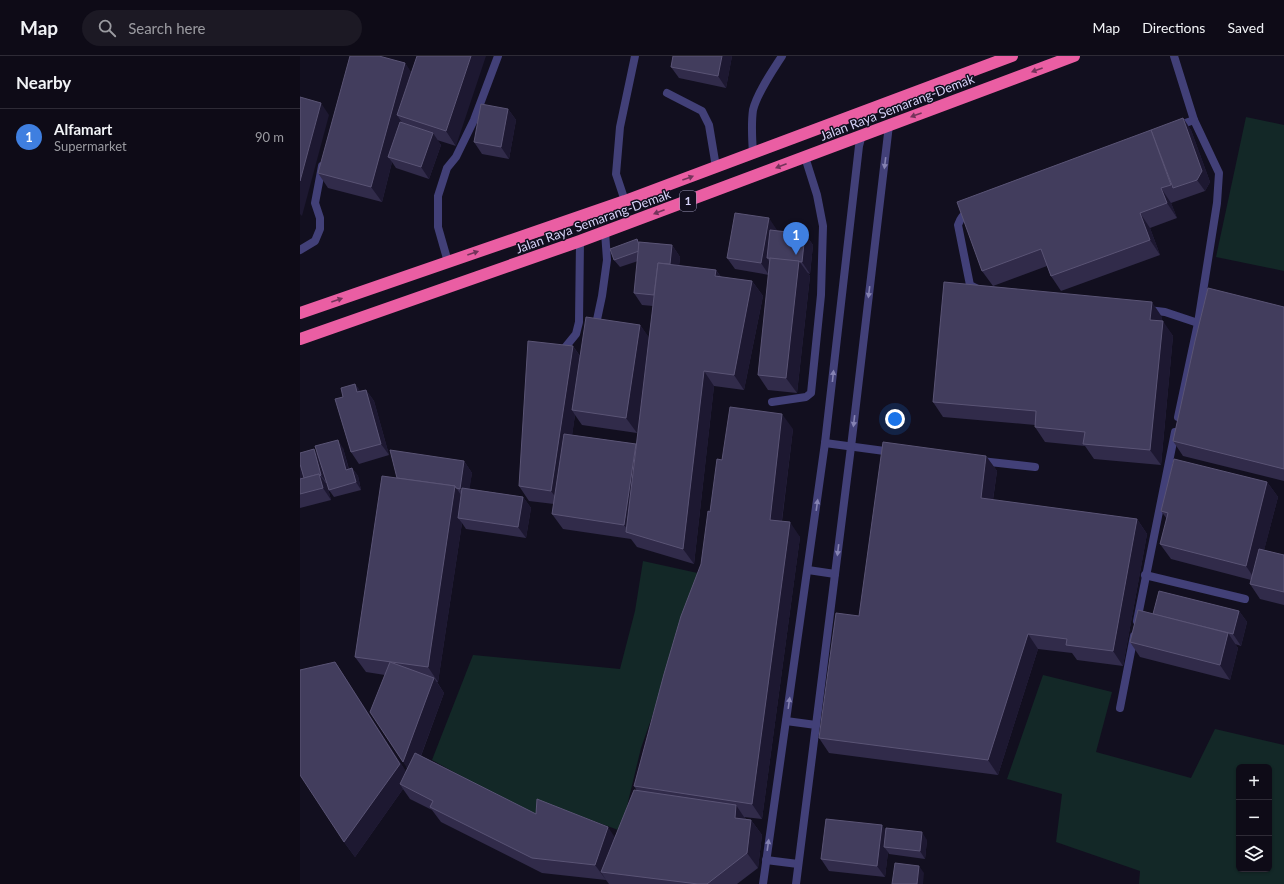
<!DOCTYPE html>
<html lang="en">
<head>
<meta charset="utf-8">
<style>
  :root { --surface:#0e0b17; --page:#1c1924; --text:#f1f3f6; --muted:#9b9ba1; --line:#2e2b36; --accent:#ea580c }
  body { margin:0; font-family:Lato,sans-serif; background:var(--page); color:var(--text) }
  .controls { position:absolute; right:12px; bottom:12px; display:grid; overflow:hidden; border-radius:6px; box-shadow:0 1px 3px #0004 }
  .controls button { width:36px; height:36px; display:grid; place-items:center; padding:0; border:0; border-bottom:1px solid var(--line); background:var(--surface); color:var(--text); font:20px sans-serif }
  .you { position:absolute; left:595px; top:363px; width:14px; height:14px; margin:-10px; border:3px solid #fff; border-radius:50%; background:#1a73e8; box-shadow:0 0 0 6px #1a73e833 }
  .badge { display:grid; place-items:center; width:26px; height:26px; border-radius:50%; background:var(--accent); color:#fff; font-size:13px; font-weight:700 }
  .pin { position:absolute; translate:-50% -33px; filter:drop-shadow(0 1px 2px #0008) }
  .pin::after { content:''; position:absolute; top:21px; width:14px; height:12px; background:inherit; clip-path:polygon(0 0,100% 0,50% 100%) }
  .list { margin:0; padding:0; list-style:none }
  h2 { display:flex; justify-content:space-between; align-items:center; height:52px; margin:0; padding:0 16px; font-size:17px }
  h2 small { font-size:13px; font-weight:400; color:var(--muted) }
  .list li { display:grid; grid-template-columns:26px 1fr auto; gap:12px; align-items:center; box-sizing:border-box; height:56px; padding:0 16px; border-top:1px solid var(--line) }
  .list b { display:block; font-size:15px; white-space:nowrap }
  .list p { margin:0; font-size:13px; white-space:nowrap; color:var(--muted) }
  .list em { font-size:13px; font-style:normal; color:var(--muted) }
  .icon { flex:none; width:22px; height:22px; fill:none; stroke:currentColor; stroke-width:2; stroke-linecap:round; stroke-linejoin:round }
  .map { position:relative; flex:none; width:984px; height:828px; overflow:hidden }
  header { display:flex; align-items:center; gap:24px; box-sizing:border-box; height:56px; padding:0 20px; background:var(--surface); border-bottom:1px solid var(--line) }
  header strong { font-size:19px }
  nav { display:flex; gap:22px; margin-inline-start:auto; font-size:14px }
  .search { width:280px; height:36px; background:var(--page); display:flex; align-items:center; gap:10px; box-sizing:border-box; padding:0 14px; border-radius:22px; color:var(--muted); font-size:15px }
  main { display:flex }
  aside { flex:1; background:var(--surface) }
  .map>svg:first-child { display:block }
</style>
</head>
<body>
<header>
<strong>Map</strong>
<div class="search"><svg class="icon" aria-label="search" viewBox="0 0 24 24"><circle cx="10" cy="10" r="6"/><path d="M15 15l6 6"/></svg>Search here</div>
<nav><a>Map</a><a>Directions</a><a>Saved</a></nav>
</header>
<main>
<aside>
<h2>Nearby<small></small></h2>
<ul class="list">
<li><span class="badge" style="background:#3f7fe0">1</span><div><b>Alfamart</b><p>Supermarket</p></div><em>90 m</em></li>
</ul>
</aside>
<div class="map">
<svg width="984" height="828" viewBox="0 0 984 828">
  <rect width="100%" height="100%" fill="#120f1f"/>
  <g fill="#132827" fill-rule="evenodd">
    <polygon points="946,61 984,69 984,215 916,201"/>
    <polygon points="343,505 402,518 341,692 321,775 253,750 238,762 132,704 173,599 320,613 335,555"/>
    <path d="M743 619 812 636 796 696 891 722 915 673 984 689V828H839L840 815 756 786 762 738 707 723ZM939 711H969V813H939Z"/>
  </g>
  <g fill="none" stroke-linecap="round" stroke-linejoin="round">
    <g stroke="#424078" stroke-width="8">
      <polyline points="874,0 894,64 877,70"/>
      <polyline points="367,37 402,55 409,69 416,111"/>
      <path d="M453 97C452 83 451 68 453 54 457 37 473 14 482 0"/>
      <polyline points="325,145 316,118 320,71 335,0"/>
      <path d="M670 155C663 158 660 163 658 169L670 229 678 233"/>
      <polyline points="0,194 15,185 20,173 20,162 15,147 22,110"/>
      <polyline points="148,206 138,171 138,140 147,112 156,101 174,64 198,0"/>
      <polyline points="848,254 865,256 898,267"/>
      <polyline points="295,273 302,240 307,204 305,176"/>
      <polyline points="263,294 276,278 279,266 280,185"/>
      <polyline points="472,346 506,341 511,337 521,239 523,170 517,139 505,101"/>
      <polyline points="878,361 898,267 917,147 919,117 894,64"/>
      <polyline points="525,387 592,396"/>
      <polyline points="681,405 735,411"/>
      <polyline points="508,514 535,518"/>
      <polyline points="845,519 945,543"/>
      <polyline points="837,565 875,376"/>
      <polyline points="820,652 834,580"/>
      <polyline points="486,665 516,669"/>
      <polyline points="466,804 498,808"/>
      <polyline points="463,828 525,387 559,90 562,79"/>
      <polyline points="496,828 551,391 589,69"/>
    </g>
    <g stroke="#ea5ea3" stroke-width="12">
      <polyline points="0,257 325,145 712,0"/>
      <polyline points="0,283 280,185 774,0"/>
    </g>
  </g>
  <g fill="#312b4a" fill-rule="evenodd">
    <polygon points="373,0 432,0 426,32 379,22 371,11"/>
    <polygon points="105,7 156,90 137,84 141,89 129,123 96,112 92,106 82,146 28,132 18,117"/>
    <polygon points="208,53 216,64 209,103 182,98 174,86"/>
    <polygon points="883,62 891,74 910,126 905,135 871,147 877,162 850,172 860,199 761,235 751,220 747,210 693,230 682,215 851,74 853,78"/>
    <polygon points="477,174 477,175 505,178 513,189 510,218 508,217 510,220 497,337 468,334 458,319 469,219 435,213 427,202"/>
    <path d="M337 183 339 186 372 189 380 201 379 210 416 214 421 221 452 225 463 240 444 334 414 330 394 508 337 491 331 483 263 473 252 458 254 448 229 445 219 430 273 290 280 300 340 269 349 282 353 250 342 249 334 237 338 205 320 211 314 204ZM343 336 337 389 336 388 272 379 275 359 282 369 337 377Z"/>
    <polygon points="984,251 984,425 883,400 873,385"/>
    <polygon points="862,261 862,265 873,280 861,409 794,403 785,390 745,386 735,371 735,369 643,361 633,346"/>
    <polygon points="55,328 60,335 66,334 74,345 89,399 59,408 51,396 43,341"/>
    <polygon points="493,373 482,465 500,481 462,763 444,761 446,763 451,764 462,779 458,812 437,828 309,828 306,824 242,817 141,766 132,754 110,743 103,733 55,801 44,786 35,606 45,621 106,716 107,713 85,619 66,616 55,601 97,422 164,405 172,417 169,433 223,441 231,452 226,482 166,473 162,467 138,626 137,626 144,637 121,700 236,758 315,781 337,735 334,730 401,508 410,456 422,404"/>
    <polygon points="43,392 49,413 52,412 58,420 61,434 34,441 29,434 27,427 25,427 27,429 31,444 0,452 0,397 18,398"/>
    <polygon points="686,400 697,415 693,444 837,463 847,478 823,610 777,604 772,597 738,593 698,719 529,697 519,682 559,560"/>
    <polygon points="967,426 978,441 964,494 984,499 984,549 960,543 950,528 951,524 871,503 860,488 867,463 861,455"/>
    <polygon points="939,555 947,566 941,590 935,588 938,592 930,624 840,601 830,586"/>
    <polygon points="582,769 585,775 627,784 625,803 589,798 588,796 585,821 529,815 521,803"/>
  </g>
  <g fill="#1d1831">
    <polygon points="171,0 186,0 156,90 146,75"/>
    <polygon points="422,0 432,0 426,32 418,20"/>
    <polygon points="105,7 115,22 97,59 103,68 88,101 92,106 82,146 71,131"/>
    <polygon points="21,47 29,59 2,160 0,158 0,125"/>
    <polygon points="208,53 216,64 209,103 201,91"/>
    <polygon points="883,62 891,74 910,126 905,135 897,124"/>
    <polygon points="851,74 861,90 873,132 871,129"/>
    <polygon points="133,77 141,89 129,123 121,111"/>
    <polygon points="861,132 871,147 877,162 867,147"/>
    <polygon points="840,157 850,172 860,199 850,184"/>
    <polygon points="469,162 477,174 472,203 467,202 471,208 469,219 461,207"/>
    <polygon points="505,178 513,189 510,218 502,206"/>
    <polygon points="372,189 380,201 378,219 370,208"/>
    <polygon points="499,205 510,220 497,337 486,322"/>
    <polygon points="416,214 426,229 415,220"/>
    <polygon points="452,225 463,240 444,334 434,319"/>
    <polygon points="852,246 862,261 861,279 850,264"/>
    <polygon points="863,265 873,280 861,409 850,394"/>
    <polygon points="340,269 351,284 337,377 326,362"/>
    <polygon points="273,290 283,305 272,354 275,359 262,450 251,435"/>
    <polygon points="404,315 414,330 394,508 383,493"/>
    <polygon points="55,328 63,339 57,336"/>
    <polygon points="66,334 74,345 89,399 81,388"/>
    <polygon points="482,358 493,373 480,479 470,464"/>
    <polygon points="38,384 43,392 51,422 46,414"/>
    <polygon points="336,388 346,403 330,477 324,469"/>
    <polygon points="14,393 19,400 27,427 21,419"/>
    <polygon points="0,400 9,434 0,421"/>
    <polygon points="686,400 697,415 691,457 681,442"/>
    <polygon points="164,405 172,417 168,444 160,433"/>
    <polygon points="52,412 58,420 61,434 56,426"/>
    <polygon points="19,418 27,429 31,444 23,432"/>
    <polygon points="967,426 978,441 956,525 946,510"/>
    <polygon points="155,430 165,445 158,462 162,467 138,626 128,611"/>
    <polygon points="223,441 231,452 226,482 218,471"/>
    <polygon points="837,463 847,478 823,610 813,595"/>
    <polygon points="490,466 500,481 462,763 452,748"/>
    <polygon points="939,555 947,566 941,590 933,578"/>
    <polygon points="928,577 938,592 930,624 920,609"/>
    <polygon points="728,578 738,593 698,719 688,704"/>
    <polygon points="35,606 45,621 111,723 100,728 103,733 55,801 44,786"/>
    <polygon points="134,622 144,637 113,721 103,706"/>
    <polygon points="436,749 446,764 435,762"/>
    <polygon points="451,764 462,779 458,812 447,797"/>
    <polygon points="582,769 590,781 584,791 588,796 585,821 577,810"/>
    <polygon points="308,771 318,786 301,816 306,824 295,809"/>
    <polygon points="622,776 627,784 625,803 620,795"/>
    <polygon points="619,810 624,817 623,828 617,828"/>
  </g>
  <g fill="#423d5d" stroke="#5a5475">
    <polygon points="50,0 79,0 105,7 71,131 18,117"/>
    <polygon points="117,0 171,0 146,75 97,59"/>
    <polygon points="373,0 422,0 418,20 371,11"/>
    <polygon points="0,41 21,47 0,125"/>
    <polygon points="181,48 208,53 201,91 174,86"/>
    <polygon points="883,62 902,115 897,124 873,132 851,74"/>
    <polygon points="100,66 133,77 121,111 88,101"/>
    <polygon points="851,74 871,129 861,132 867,147 840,157 850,184 751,220 741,193 682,215 657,146"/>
    <polygon points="435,157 469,162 461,207 427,202"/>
    <polygon points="470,174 505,178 502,206 467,202"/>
    <polygon points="337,183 339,189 339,195 314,204 310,193"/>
    <polygon points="339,186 372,189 370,208 358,207 354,239 334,237"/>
    <polygon points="470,202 499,205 486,322 458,319"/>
    <polygon points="358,207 416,214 415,220 452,225 434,319 404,315 383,493 326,476"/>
    <polygon points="644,226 852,246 850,264 863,265 850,394 783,388 785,376 735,371 736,355 633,346"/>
    <polygon points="908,232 984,251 984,413 873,385 895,285"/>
    <polygon points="286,261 340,269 326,362 272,354"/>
    <polygon points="228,285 273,290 251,435 219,430"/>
    <polygon points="55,328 57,336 66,334 81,388 51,396 35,343 43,341 41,332"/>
    <polygon points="430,351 482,358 470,464 490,466 452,748 334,730 364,618 381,560 401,508 408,455 410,456 417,403 422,404"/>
    <polygon points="264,378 336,388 324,469 252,458"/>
    <polygon points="38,384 46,414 52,412 56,426 29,434 15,390"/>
    <polygon points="583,386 686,400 681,442 837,463 813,595 766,589 767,583 728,578 688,704 519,682 536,557 559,560"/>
    <polygon points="14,393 21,419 20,420 19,418 4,422 0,408 0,397"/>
    <polygon points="90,394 164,405 160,433 156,432 155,430 97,422"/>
    <polygon points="874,403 967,426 946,510 860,488 868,457 861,455"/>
    <polygon points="19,418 23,432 0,438 0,423"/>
    <polygon points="82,420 155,430 128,611 55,601"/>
    <polygon points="162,432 223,441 218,471 158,462"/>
    <polygon points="959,493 984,499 984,536 950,528"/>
    <polygon points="859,535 939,555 933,578 853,558"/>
    <polygon points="838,554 928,577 920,609 830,586"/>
    <polygon points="35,606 100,708 44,786 0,719 0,614"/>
    <polygon points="90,606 134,622 103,706 70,656"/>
    <polygon points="115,697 236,758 237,743 308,771 295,809 232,802 130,751 133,745 100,728"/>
    <polygon points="334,734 436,749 435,762 451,764 447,797 407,828 398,828 301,816"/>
    <polygon points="526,763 582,769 577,810 521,803"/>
    <polygon points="586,772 622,776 620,795 584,791"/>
    <polygon points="595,807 619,810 617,828 592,828"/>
  </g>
  <defs><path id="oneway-solid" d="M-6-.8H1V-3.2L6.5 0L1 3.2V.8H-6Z"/></defs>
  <g fill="#73335a">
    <use href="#oneway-solid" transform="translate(737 14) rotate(160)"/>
    <use href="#oneway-solid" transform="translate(616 59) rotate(160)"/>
    <use href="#oneway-solid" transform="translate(481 110) rotate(159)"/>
    <use href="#oneway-solid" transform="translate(388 122) rotate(-20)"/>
    <use href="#oneway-solid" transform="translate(359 156) rotate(159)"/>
    <use href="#oneway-solid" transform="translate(173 197) rotate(-19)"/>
    <use href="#oneway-solid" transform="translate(37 244) rotate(-19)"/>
  </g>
  <g fill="#8582b2">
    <use href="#oneway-solid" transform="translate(585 107) rotate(97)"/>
    <use href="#oneway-solid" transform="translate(569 236) rotate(97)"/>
    <use href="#oneway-solid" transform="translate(533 320) rotate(-84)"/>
    <use href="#oneway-solid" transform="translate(554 365) rotate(97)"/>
    <use href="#oneway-solid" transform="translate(517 449) rotate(-82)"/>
    <use href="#oneway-solid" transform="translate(538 494) rotate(97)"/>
    <use href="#oneway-solid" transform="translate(489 647) rotate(-82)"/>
    <use href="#oneway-solid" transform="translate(468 789) rotate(-82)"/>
  </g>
  <g text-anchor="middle" stroke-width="3" stroke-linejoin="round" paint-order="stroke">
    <rect fill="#120f1f" stroke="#9c98b8" stroke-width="1" x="380" y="135" width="16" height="20" rx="3"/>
    <g font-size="12" font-weight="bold" fill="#d7d3f9">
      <text x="388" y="149">1</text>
    </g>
    <g font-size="13" fill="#d7d3f9" stroke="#120f1f">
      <text transform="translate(597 51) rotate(-21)" y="5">Jalan Raya Semarang-Demak</text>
      <text transform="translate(293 165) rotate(-20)" y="5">Jalan Raya Semarang-Demak</text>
    </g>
  </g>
</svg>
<div class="controls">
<button>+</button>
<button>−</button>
<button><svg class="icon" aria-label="layers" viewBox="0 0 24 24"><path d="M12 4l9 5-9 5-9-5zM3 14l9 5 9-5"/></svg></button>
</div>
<div class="you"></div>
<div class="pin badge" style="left:496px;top:199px;background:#3f7fe0">1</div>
</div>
</main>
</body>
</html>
